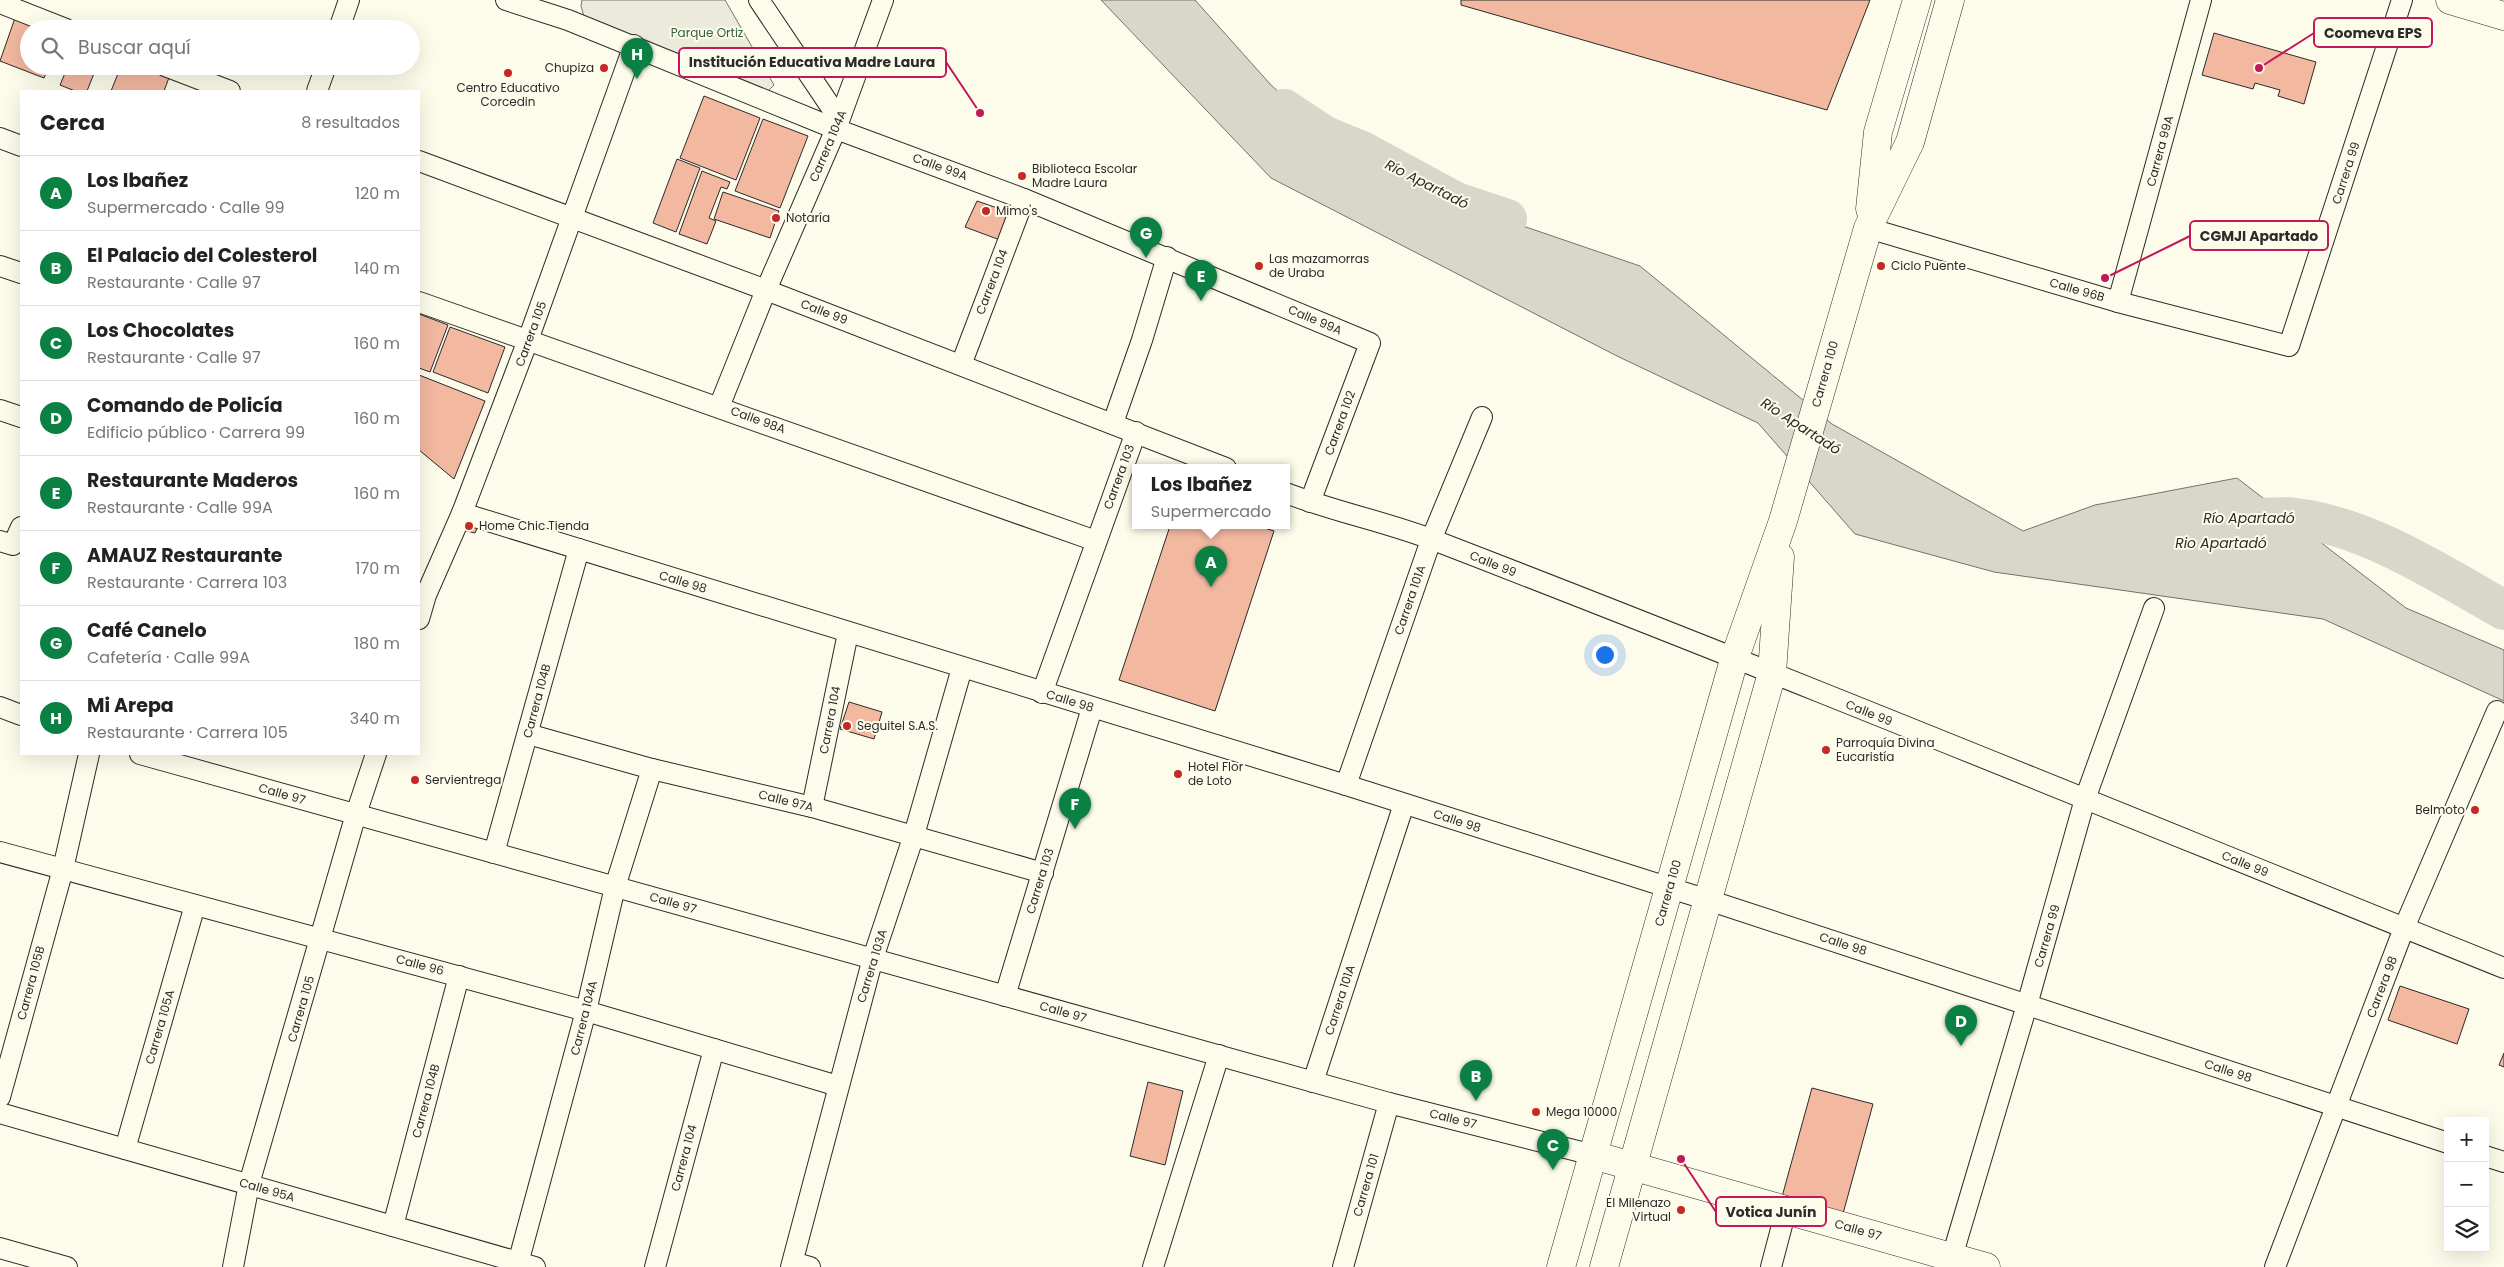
<!DOCTYPE html>
<html lang="es">
<head>
<meta charset="utf-8">
<style>
  :root { --surface:#fff; --page:#f6f6f6; --text:#222; --muted:#767676; --line:#e0e0e0; --accent:#0b8043 }
  body { margin:0; font-family:Poppins,sans-serif; background:var(--page); color:var(--text) }
  .controls { position:absolute; right:15px; bottom:15px; display:grid; overflow:hidden; border-radius:0px; box-shadow:0 5px 20px #0002 }
  .controls button { width:45px; height:45px; display:grid; place-items:center; padding:0; border:0; border-bottom:1px solid var(--line); background:var(--surface); color:var(--text); font:25px sans-serif }
  .you { position:absolute; left:1604px; top:654px; width:18px; height:18px; margin:-12px; border:4px solid #fff; border-radius:50%; background:#1a73e8; box-shadow:0 0 0 8px #1a73e833 }
  .badge { display:grid; place-items:center; width:32px; height:32px; border-radius:50%; background:var(--accent); color:#fff; font-size:16px; font-weight:700 }
  .pin { position:absolute; translate:-50% -41px; filter:drop-shadow(0 1px 2px #0008) }
  .pin::after { content:''; position:absolute; top:26px; width:18px; height:15px; background:inherit; clip-path:polygon(0 0,100% 0,50% 100%) }
  .popup { position:absolute; left:1132px; top:464px; width:158px; height:65px; box-sizing:border-box; display:grid; place-content:center; border-radius:0px; background:var(--surface); filter:drop-shadow(0 1px 4px #0005); font-size:16px; white-space:nowrap; color:var(--muted) }
  .popup b { font-size:19px; color:var(--text) }
  .popup::after { content:''; position:absolute; left:50%; top:100%; margin-left:-10px; border:10px solid transparent; border-top-color:var(--surface) }
  .list { margin:0; padding:0; list-style:none }
  h2 { display:flex; justify-content:space-between; align-items:center; height:65px; margin:0; padding:0 20px; font-size:21px }
  h2 small { font-size:16px; font-weight:400; color:var(--muted) }
  .list li { display:grid; grid-template-columns:32px 1fr auto; gap:15px; align-items:center; box-sizing:border-box; height:75px; padding:0 20px; border-top:1px solid var(--line) }
  .list b { display:block; font-size:19px; white-space:nowrap }
  .list p { margin:0; font-size:16px; white-space:nowrap; color:var(--muted) }
  .list em { font-size:16px; font-style:normal; color:var(--muted) }
  .icon { flex:none; width:28px; height:28px; fill:none; stroke:currentColor; stroke-width:2; stroke-linecap:round; stroke-linejoin:round }
  .map { position:relative; flex:none; width:2504px; height:1267px; overflow:hidden }
  .search { position:absolute; background:var(--surface); box-shadow:0 5px 20px #0002; left:20px; top:20px; width:400px; height:55px; display:flex; align-items:center; gap:12px; box-sizing:border-box; padding:0 18px; border-radius:28px; color:var(--muted); font-size:19px }
  .panel { position:absolute; background:var(--surface); box-shadow:0 5px 20px #0002; left:20px; top:90px; width:400px; height:665px; border-radius:0px }
  .map>svg:first-child { display:block }
</style>
</head>
<body>
<div class="map">
<svg width="2504" height="1267" viewBox="0 0 2504 1267">
  <rect width="100%" height="100%" fill="#fdfbea"/>
  <polygon fill="#ecebdb" stroke="#74746e" points="582,0 725,0 774,85 768,91 585,20 581,6"/>
  <polygon fill="#d8d7c9" stroke="#74746e" points="1101,0 1195,0 1271,85 1371,174 1640,266 1832,424 2023,531 2095,505 2237,478 2406,608 2504,650 2504,701 2323,619 1994,572 1855,534 1758,423 1617,356 1271,178"/>
  <g fill="none" stroke-linecap="round" stroke-linejoin="round">
    <g stroke="#d8d7c9" stroke-width="40">
      <polyline points="1284,109 1325,136 1362,151 1456,202 1507,219"/>
      <path d="M2234 518C2255 520 2276 515 2296 518 2369 527 2440 574 2504 610"/>
    </g>
  </g>
  <g fill="#f2b8a0" stroke="#2b2b2b">
    <polygon points="1461,0 1870,0 1827,110 1461,5"/>
    <polygon points="15,18 43,29 29,29 29,66 49,66 44,78 0,61"/>
    <polygon points="2214,33 2316,62 2304,104 2278,96 2280,90 2255,83 2253,89 2202,75"/>
    <polygon points="68,66 97,66 87,91 75,91 60,85"/>
    <polygon points="121,66 147,66 170,75 164,91 111,91"/>
    <polygon points="704,96 760,118 736,180 680,158"/>
    <polygon points="763,119 808,136 780,208 735,191"/>
    <polygon points="677,159 700,168 676,232 653,223"/>
    <polygon points="702,171 730,182 727,189 721,187 709,218 716,221 707,244 679,234"/>
    <polygon points="723,192 779,211 770,238 714,219"/>
    <polygon points="977,201 1012,213 1000,240 965,227"/>
    <polygon points="419,314 448,325 430,372 419,368"/>
    <polygon points="450,327 505,347 488,393 433,372"/>
    <polygon points="419,375 485,401 454,479 419,450"/>
    <polygon points="463,517 480,522 475,533 458,529"/>
    <polygon points="1170,526 1258,526 1274,531 1215,711 1119,680"/>
    <polygon points="849,702 882,712 874,739 840,729"/>
    <polygon points="2400,986 2469,1009 2457,1044 2388,1020"/>
    <polygon points="2504,1053 2504,1067 2499,1065"/>
    <polygon points="1148,1082 1183,1091 1165,1165 1130,1156"/>
    <polygon points="1812,1088 1873,1104 1841,1221 1780,1204"/>
  </g>
  <g fill="none" stroke-linecap="round" stroke-linejoin="round">
    <g stroke="#2b2b2b" stroke-width="22">
      <g id="street">
        <polyline points="506,0 568,20 836,129 1024,199 1370,343 1310,502"/>
        <polyline points="759,0 839,119"/>
        <polyline points="0,3 66,29"/>
        <polyline points="339,29 349,0"/>
        <polyline points="165,66 230,91"/>
        <polyline points="317,91 326,66"/>
        <polyline points="0,138 21,146"/>
        <polyline points="419,161 766,290 1226,468"/>
        <polyline points="1868,228 2118,302 2289,346 2402,0"/>
        <polyline points="0,266 21,273"/>
        <polyline points="419,302 1096,541"/>
        <polyline points="2118,302 2201,0"/>
        <polyline points="961,365 1024,199"/>
        <polyline points="719,407 766,290 836,129 883,0"/>
        <polyline points="0,410 21,417"/>
        <polyline points="1113,423 1142,340 1167,257"/>
        <path d="M1286 493C1335 512 1387 522 1436 541 1794 679 2148 825 2504 968"/>
        <polyline points="462,513 1346,785 1708,900 2448,1143"/>
        <polyline points="0,541 13,545 21,527"/>
        <polyline points="419,619 426,595 462,513 528,340 634,45"/>
        <polyline points="1042,693 1136,432"/>
        <polyline points="0,707 21,715"/>
        <polyline points="528,734 652,769 812,807 1043,873"/>
        <polyline points="140,754 1389,1103 1593,1155"/>
        <polyline points="1346,785 1431,540 1482,417"/>
        <polyline points="812,807 848,633"/>
        <polyline points="0,852 586,1011 838,1086"/>
        <polyline points="494,853 579,549"/>
        <polyline points="1005,996 1092,708"/>
        <polyline points="1313,1082 1404,804"/>
        <polyline points="0,1097 63,869 89,754"/>
        <polyline points="0,1113 535,1267"/>
        <polyline points="125,1149 195,905"/>
        <polyline points="2485,1156 2504,1162"/>
        <polyline points="393,1226 459,976"/>
        <polyline points="0,1248 67,1267"/>
        <polyline points="793,1262 810,1267"/>
        <polyline points="233,1267 249,1184 356,814 376,754"/>
        <polyline points="517,1267 586,1011 615,887 652,769"/>
        <polyline points="655,1267 714,1049"/>
        <polyline points="791,1267 873,958 914,835 962,668"/>
        <polyline points="1153,1267 1219,1055"/>
        <polyline points="1343,1267 1389,1103"/>
        <polyline points="1771,1267 1786,1210"/>
        <polyline points="1949,1267 2027,1005 2085,799 2154,608"/>
        <polyline points="2275,1267 2404,928 2497,711"/>
      </g>
    </g>
    <g stroke="#2b2b2b" stroke-width="29">
      <g id="secondary">
        <polyline points="2450,0 2504,16"/>
        <polyline points="1870,209 1878,132 1917,0"/>
        <polyline points="1593,1155 1986,1267"/>
        <polyline points="1561,1267 1734,660 1783,521 1868,228 1910,142 1950,0"/>
        <polyline points="1604,1267 1772,673 1780,557"/>
      </g>
    </g>
    <use href="#street" stroke="#fdfbea" stroke-width="20"/>
    <use href="#secondary" stroke="#fdfbea" stroke-width="28"/>
  </g>
  <g fill="#c62828" stroke="#fdfbea" stroke-width="2">
    <circle cx="604" cy="68" r="5"/>
    <circle cx="508" cy="73" r="5"/>
    <circle cx="1022" cy="176" r="5"/>
    <circle cx="986" cy="211" r="5"/>
    <circle cx="776" cy="218" r="5"/>
    <circle cx="1259" cy="266" r="5"/>
    <circle cx="1881" cy="266" r="5"/>
    <circle cx="469" cy="526" r="5"/>
    <circle cx="847" cy="726" r="5"/>
    <circle cx="1826" cy="750" r="5"/>
    <circle cx="1178" cy="774" r="5"/>
    <circle cx="415" cy="780" r="5"/>
    <circle cx="2475" cy="810" r="5"/>
    <circle cx="1536" cy="1112" r="5"/>
    <circle cx="1681" cy="1210" r="5"/>
  </g>
  <g text-anchor="middle" stroke-width="4" stroke-linejoin="round" paint-order="stroke">
    <g font-size="12" fill="#34623c" stroke="#fdfbea">
      <text x="707" y="37">Parque Ortiz</text>
    </g>
    <g font-size="12" fill="#2b2b2b" stroke="#fdfbea" text-anchor="start">
      <text x="594" y="72" text-anchor="end">Chupiza</text>
      <text x="508" y="92" text-anchor="middle">Centro Educativo<tspan x="508" dy="14">Corcedin</tspan></text>
      <text x="1032" y="173">Biblioteca Escolar<tspan x="1032" dy="14">Madre Laura</tspan></text>
      <text x="996" y="215">Mimo's</text>
      <text x="786" y="222">Notaría</text>
      <text x="1269" y="263">Las mazamorras<tspan x="1269" dy="14">de Uraba</tspan></text>
      <text x="1891" y="270">Ciclo Puente</text>
      <text x="479" y="530">Home Chic Tienda</text>
      <text x="857" y="730">Seguitel S.A.S.</text>
      <text x="1836" y="747">Parroquía Divina<tspan x="1836" dy="14">Eucaristía</tspan></text>
      <text x="1188" y="771">Hotel Flor<tspan x="1188" dy="14">de Loto</tspan></text>
      <text x="425" y="784">Servientrega</text>
      <text x="2465" y="814" text-anchor="end">Belmoto</text>
      <text x="1546" y="1116">Mega 10000</text>
      <text x="1671" y="1207" text-anchor="end">El Milenazo<tspan x="1671" dy="14">Virtual</tspan></text>
    </g>
    <g font-size="12" fill="#2b2b2b" stroke="#fdfbea">
      <text transform="translate(828 146) rotate(-67)" y="4">Carrera 104A</text>
      <text transform="translate(2160 151) rotate(-75)" y="4">Carrera 99A</text>
      <text transform="translate(940 167) rotate(20)" y="4">Calle 99A</text>
      <text transform="translate(2346 173) rotate(-72)" y="4">Carrera 99</text>
      <text transform="translate(992 282) rotate(-69)" y="4">Carrera 104</text>
      <text transform="translate(2077 290) rotate(16)" y="4">Calle 96B</text>
      <text transform="translate(824 312) rotate(21)" y="4">Calle 99</text>
      <text transform="translate(1315 320) rotate(23)" y="4">Calle 99A</text>
      <text transform="translate(531 334) rotate(-70)" y="4">Carrera 105</text>
      <text transform="translate(1825 374) rotate(-74)" y="4">Carrera 100</text>
      <text transform="translate(758 420) rotate(20)" y="4">Calle 98A</text>
      <text transform="translate(1340 423) rotate(-70)" y="4">Carrera 102</text>
      <text transform="translate(1119 477) rotate(-70)" y="4">Carrera 103</text>
      <text transform="translate(1493 564) rotate(22)" y="4">Calle 99</text>
      <text transform="translate(683 582) rotate(17)" y="4">Calle 98</text>
      <text transform="translate(1410 600) rotate(-71)" y="4">Carrera 101A</text>
      <text transform="translate(537 701) rotate(-75)" y="4">Carrera 104B</text>
      <text transform="translate(1070 701) rotate(17)" y="4">Calle 98</text>
      <text transform="translate(1869 713) rotate(22)" y="4">Calle 99</text>
      <text transform="translate(830 720) rotate(-79)" y="4">Carrera 104</text>
      <text transform="translate(282 794) rotate(16)" y="4">Calle 97</text>
      <text transform="translate(786 801) rotate(14)" y="4">Calle 97A</text>
      <text transform="translate(1457 821) rotate(18)" y="4">Calle 98</text>
      <text transform="translate(2245 864) rotate(22)" y="4">Calle 99</text>
      <text transform="translate(1040 881) rotate(-73)" y="4">Carrera 103</text>
      <text transform="translate(1668 893) rotate(-74)" y="4">Carrera 100</text>
      <text transform="translate(673 903) rotate(16)" y="4">Calle 97</text>
      <text transform="translate(2047 936) rotate(-74)" y="4">Carrera 99</text>
      <text transform="translate(1843 944) rotate(18)" y="4">Calle 98</text>
      <text transform="translate(420 965) rotate(15)" y="4">Calle 96</text>
      <text transform="translate(872 966) rotate(-73)" y="4">Carrera 103A</text>
      <text transform="translate(31 983) rotate(-75)" y="4">Carrera 105B</text>
      <text transform="translate(2382 987) rotate(-69)" y="4">Carrera 98</text>
      <text transform="translate(1340 1000) rotate(-72)" y="4">Carrera 101A</text>
      <text transform="translate(301 1009) rotate(-74)" y="4">Carrera 105</text>
      <text transform="translate(1063 1012) rotate(16)" y="4">Calle 97</text>
      <text transform="translate(584 1018) rotate(-76)" y="4">Carrera 104A</text>
      <text transform="translate(160 1027) rotate(-74)" y="4">Carrera 105A</text>
      <text transform="translate(2228 1071) rotate(18)" y="4">Calle 98</text>
      <text transform="translate(426 1101) rotate(-75)" y="4">Carrera 104B</text>
      <text transform="translate(1453 1119) rotate(14)" y="4">Calle 97</text>
      <text transform="translate(684 1158) rotate(-75)" y="4">Carrera 104</text>
      <text transform="translate(1366 1185) rotate(-74)" y="4">Carrera 101</text>
      <text transform="translate(267 1190) rotate(16)" y="4">Calle 95A</text>
      <text transform="translate(1858 1230) rotate(16)" y="4">Calle 97</text>
    </g>
    <g font-size="14" font-style="italic" fill="#2b2b2b" stroke="#fdfbea">
      <text transform="translate(1427 184) rotate(27)" y="5">Río Apartadó</text>
      <text transform="translate(1801 426) rotate(33)" y="5">Río Apartadó</text>
      <text x="2249" y="523">Río Apartadó</text>
      <text x="2221" y="548">Rio Apartadó</text>
    </g>
  </g>
  <path fill="none" stroke="#c2185b" stroke-width="2" d="M2259 68L2314 33M980 113L946 62M2105 278L2190 236M1681 1159L1716 1212"/>
  <g fill="#c2185b" stroke="#fdfbea" stroke-width="2">
    <circle cx="2259" cy="68" r="5"/>
    <circle cx="980" cy="113" r="5"/>
    <circle cx="2105" cy="278" r="5"/>
    <circle cx="1681" cy="1159" r="5"/>
  </g>
  <g fill="#fdfbea" stroke="#c2185b" stroke-width="2">
    <rect x="2314" y="18" width="118" height="29" rx="5"/>
    <rect x="679" y="48" width="267" height="29" rx="5"/>
    <rect x="2190" y="221" width="138" height="29" rx="5"/>
    <rect x="1716" y="1197" width="110" height="29" rx="5"/>
  </g>
  <g font-size="14" text-anchor="middle" font-weight="bold" fill="#2b2b2b">
    <text x="2373" y="38">Coomeva EPS</text>
    <text x="812" y="67">Institución Educativa Madre Laura</text>
    <text x="2259" y="241">CGMJI Apartado</text>
    <text x="1771" y="1217">Votica Junín</text>
  </g>
</svg>
<div class="controls">
<button>+</button>
<button>−</button>
<button><svg class="icon" aria-label="layers" viewBox="0 0 24 24"><path d="M12 4l9 5-9 5-9-5zM3 14l9 5 9-5"/></svg></button>
</div>
<div class="you"></div>
<div class="pin badge" style="left:1211px;top:587px">A</div>
<div class="popup"><b>Los Ibañez</b>Supermercado</div>
<div class="pin badge" style="left:1476px;top:1101px">B</div>
<div class="pin badge" style="left:1553px;top:1170px">C</div>
<div class="pin badge" style="left:1961px;top:1046px">D</div>
<div class="pin badge" style="left:1201px;top:301px">E</div>
<div class="pin badge" style="left:1075px;top:829px">F</div>
<div class="pin badge" style="left:1146px;top:258px">G</div>
<div class="pin badge" style="left:637px;top:79px">H</div>
<div class="search"><svg class="icon" aria-label="search" viewBox="0 0 24 24"><circle cx="10" cy="10" r="6"/><path d="M15 15l6 6"/></svg>Buscar aquí</div>
<section class="panel">
<h2>Cerca<small>8 resultados</small></h2>
<ul class="list">
<li><span class="badge">A</span><div><b>Los Ibañez</b><p>Supermercado · Calle 99</p></div><em>120 m</em></li>
<li><span class="badge">B</span><div><b>El Palacio del Colesterol</b><p>Restaurante · Calle 97</p></div><em>140 m</em></li>
<li><span class="badge">C</span><div><b>Los Chocolates</b><p>Restaurante · Calle 97</p></div><em>160 m</em></li>
<li><span class="badge">D</span><div><b>Comando de Policía</b><p>Edificio público · Carrera 99</p></div><em>160 m</em></li>
<li><span class="badge">E</span><div><b>Restaurante Maderos</b><p>Restaurante · Calle 99A</p></div><em>160 m</em></li>
<li><span class="badge">F</span><div><b>AMAUZ Restaurante</b><p>Restaurante · Carrera 103</p></div><em>170 m</em></li>
<li><span class="badge">G</span><div><b>Café Canelo</b><p>Cafetería · Calle 99A</p></div><em>180 m</em></li>
<li><span class="badge">H</span><div><b>Mi Arepa</b><p>Restaurante · Carrera 105</p></div><em>340 m</em></li>
</ul>
</section>
</div>
</body>
</html>
